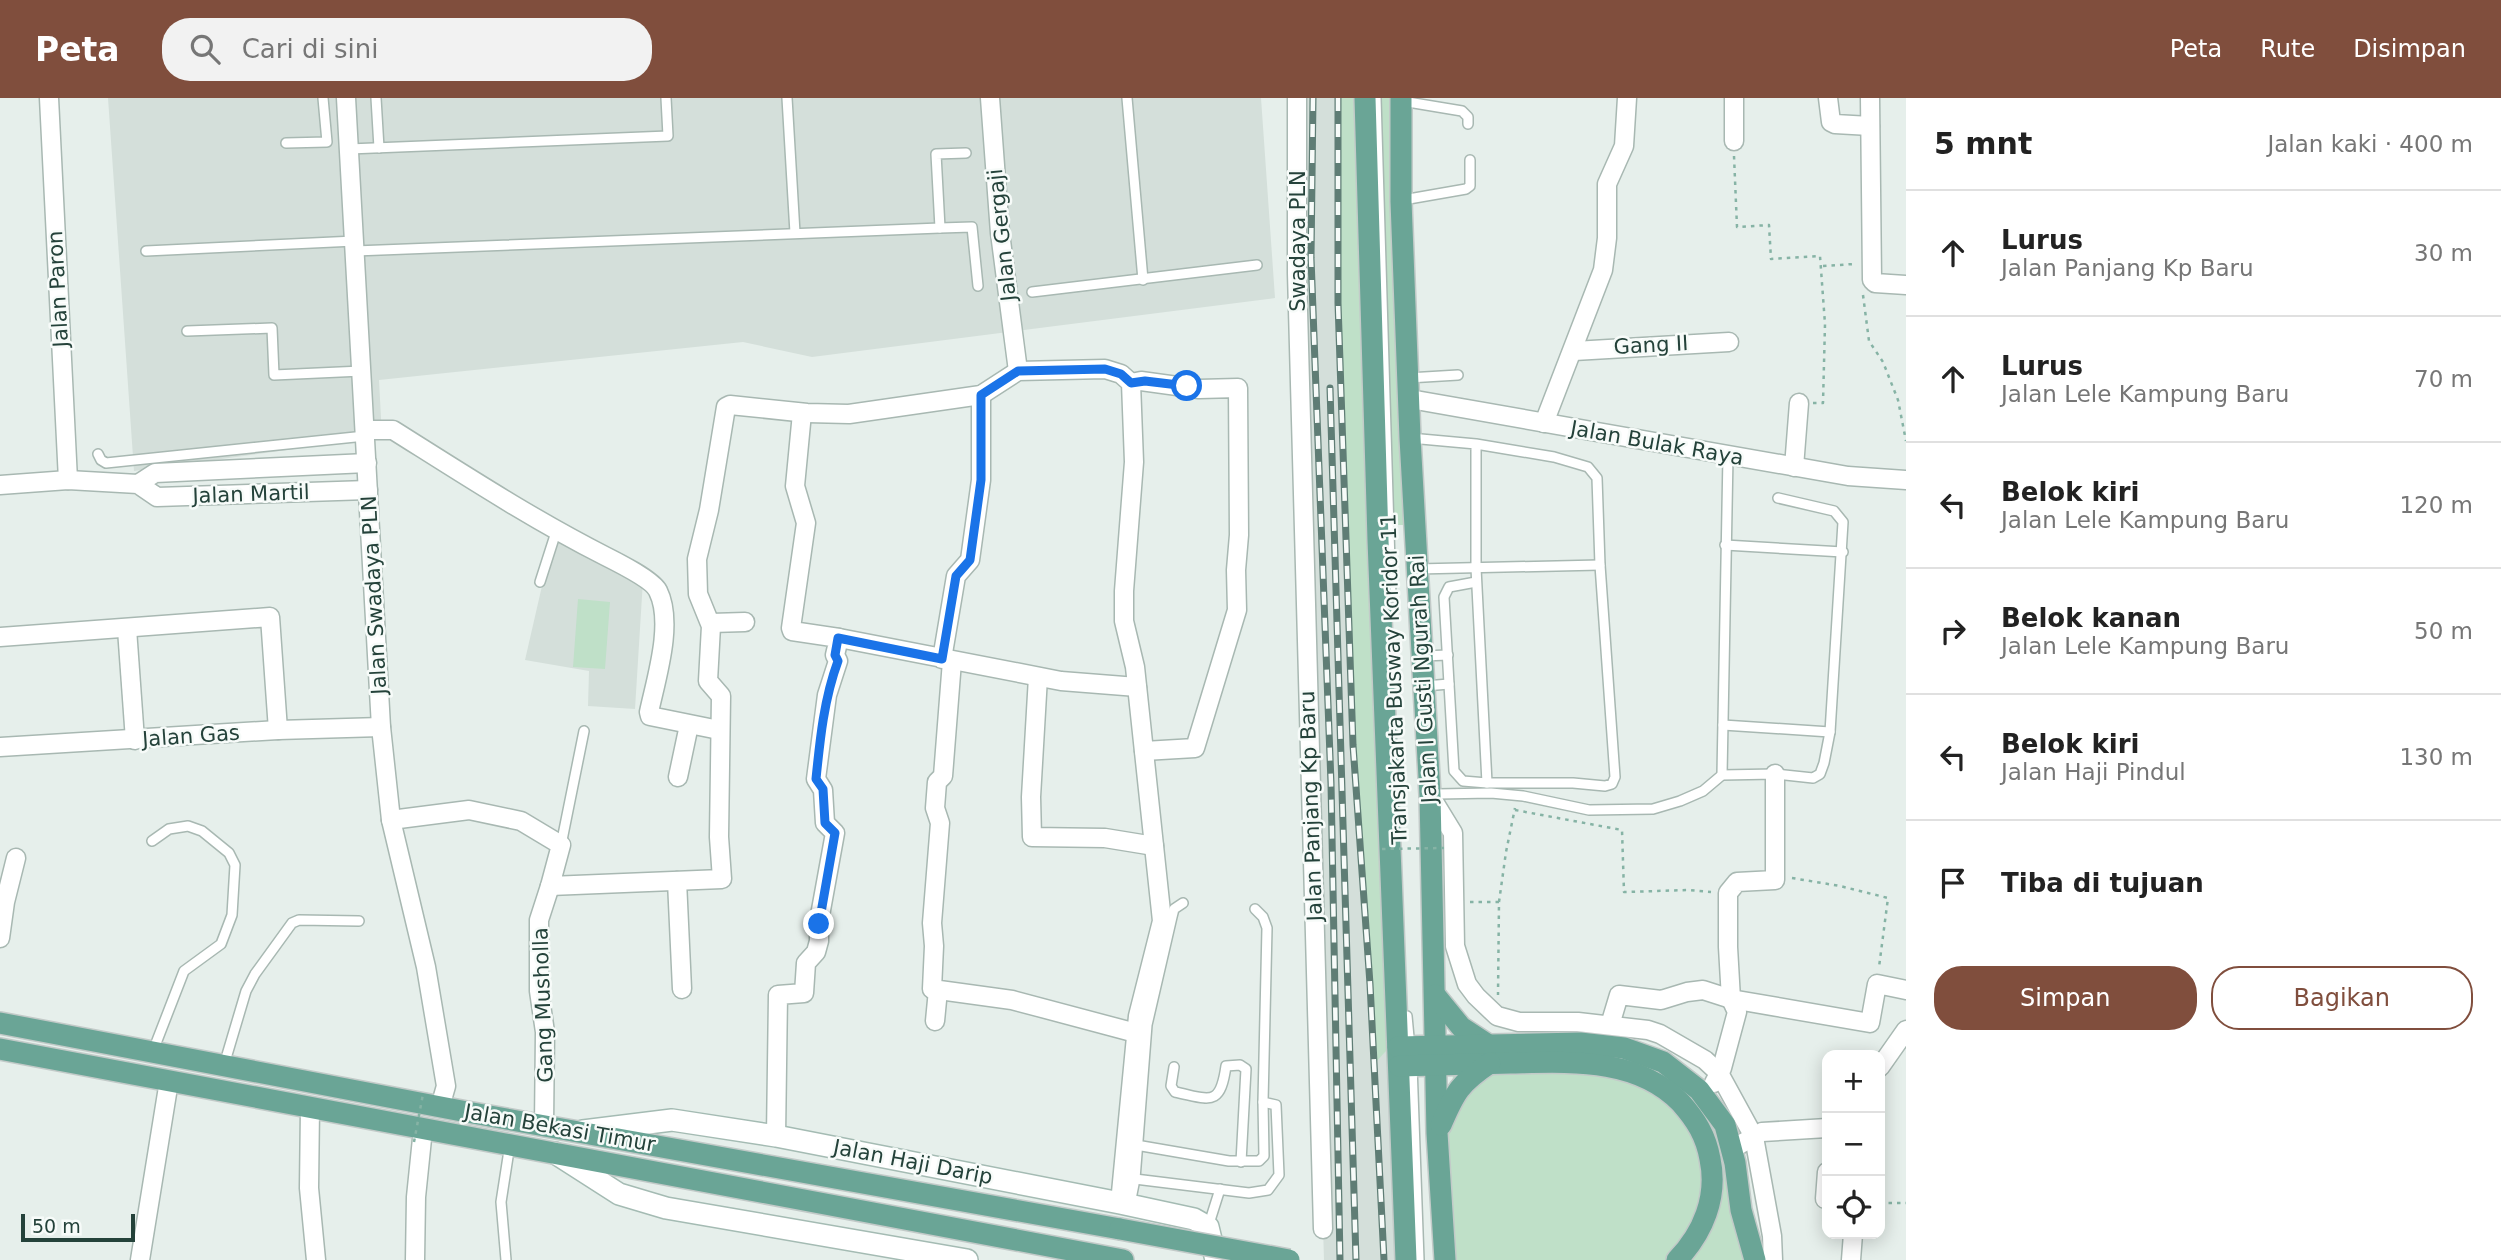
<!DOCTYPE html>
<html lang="id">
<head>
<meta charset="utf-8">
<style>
  :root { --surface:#fff; --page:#f2f2f2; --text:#222; --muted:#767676; --line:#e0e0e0; --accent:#804e3d }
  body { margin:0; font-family:"DejaVu Sans",sans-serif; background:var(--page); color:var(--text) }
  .controls { position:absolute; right:21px; bottom:21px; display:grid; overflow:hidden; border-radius:14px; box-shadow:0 4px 18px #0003 }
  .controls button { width:63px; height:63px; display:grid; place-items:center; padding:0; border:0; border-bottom:2px solid var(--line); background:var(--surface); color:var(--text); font:35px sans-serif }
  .scale { position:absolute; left:21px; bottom:18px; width:114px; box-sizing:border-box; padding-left:7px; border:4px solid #24423a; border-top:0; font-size:19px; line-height:24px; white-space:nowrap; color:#24423a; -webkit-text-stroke:5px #f7fbf9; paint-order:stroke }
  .stop { position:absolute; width:21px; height:21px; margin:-16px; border:5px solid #1a73e8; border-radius:50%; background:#fff }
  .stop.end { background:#1a73e8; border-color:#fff; box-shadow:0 2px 7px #0008 }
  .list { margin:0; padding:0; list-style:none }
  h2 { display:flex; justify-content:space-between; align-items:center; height:91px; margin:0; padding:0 28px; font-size:30px }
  h2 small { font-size:23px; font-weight:400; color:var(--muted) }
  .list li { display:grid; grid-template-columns:46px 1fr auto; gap:21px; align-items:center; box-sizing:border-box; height:126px; padding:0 28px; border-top:2px solid var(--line) }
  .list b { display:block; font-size:26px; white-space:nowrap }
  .list p { margin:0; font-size:23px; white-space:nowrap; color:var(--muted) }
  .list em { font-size:23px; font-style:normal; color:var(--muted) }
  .actions { display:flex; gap:14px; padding:21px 28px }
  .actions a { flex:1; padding:16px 0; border:2px solid var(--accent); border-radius:28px; text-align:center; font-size:24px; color:var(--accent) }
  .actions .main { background:var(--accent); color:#fff }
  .icon { flex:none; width:38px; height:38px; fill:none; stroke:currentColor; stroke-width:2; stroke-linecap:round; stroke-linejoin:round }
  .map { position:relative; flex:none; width:1906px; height:1162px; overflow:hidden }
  header { display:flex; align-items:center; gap:42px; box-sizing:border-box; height:98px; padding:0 35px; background:var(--accent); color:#fff }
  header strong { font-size:33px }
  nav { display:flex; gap:38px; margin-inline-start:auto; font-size:24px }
  .search { width:490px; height:63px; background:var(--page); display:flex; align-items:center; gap:18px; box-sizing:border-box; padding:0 24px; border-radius:28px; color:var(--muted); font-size:26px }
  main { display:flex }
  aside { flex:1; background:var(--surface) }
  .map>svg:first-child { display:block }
</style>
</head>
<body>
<header>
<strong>Peta</strong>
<div class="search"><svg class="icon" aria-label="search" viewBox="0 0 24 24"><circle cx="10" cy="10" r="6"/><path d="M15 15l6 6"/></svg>Cari di sini</div>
<nav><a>Peta</a><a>Rute</a><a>Disimpan</a></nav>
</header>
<main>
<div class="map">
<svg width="1906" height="1162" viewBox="0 0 1906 1162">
  <rect width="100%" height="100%" fill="#e6efeb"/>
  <g fill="#d4dfda">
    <polygon points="108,0 1261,0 1275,200 812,259 743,244 379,282 382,339 134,373"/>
    <polygon points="1297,0 1338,0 1337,110 1350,582 1374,965 1398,940 1406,1162 1324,1162 1307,578"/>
    <polygon points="561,438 643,482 635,611 588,608 589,573 525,562 550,453"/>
  </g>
  <g fill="#bfe0c8">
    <path d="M1340 0H1365L1398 940 1374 966C1355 645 1332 322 1340 0Z"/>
    <polygon points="1376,0 1401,0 1415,427 1389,427"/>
    <polygon points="578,501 610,504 605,571 573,569"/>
    <polygon points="1452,946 1624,950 1712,1007 1755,1162 1445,1162 1437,1035 1453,991"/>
  </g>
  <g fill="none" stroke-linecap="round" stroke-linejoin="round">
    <g stroke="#a8b8b2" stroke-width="12">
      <g id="service">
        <polyline points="376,0 379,50"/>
        <polyline points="787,0 795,135"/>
        <polyline points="1127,0 1143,182"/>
        <polyline points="1376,0 1391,499"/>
        <polyline points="1402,3 1462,13 1468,19 1468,26"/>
        <polyline points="286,45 327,44 323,0"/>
        <polyline points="349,51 668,38 666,0"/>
        <polyline points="1403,102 1466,91 1470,88 1470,62"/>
        <polyline points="940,130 972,129 978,188"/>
        <polyline points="146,153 355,143"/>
        <polyline points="355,153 940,130 936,56 966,55"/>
        <polyline points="1032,194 1257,167"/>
        <polyline points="187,233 272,230 274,277 362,273"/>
        <polyline points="1408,280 1458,277"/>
        <polyline points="1410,340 1476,346 1554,359 1588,369 1597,380 1600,467 1615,679 1612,686 1605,688 1573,685 1487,685 1476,470 1476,346"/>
        <polyline points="98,356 101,362 106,365 365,338"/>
        <polyline points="1725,447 1843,454"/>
        <polyline points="1417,471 1600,467"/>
        <polyline points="540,484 556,434"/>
        <polyline points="1476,484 1449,489 1444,499 1454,673 1463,683 1487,685"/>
        <polyline points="1423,558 1448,557"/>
        <polyline points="1425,588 1449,586"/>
        <polyline points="1723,627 1830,634"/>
        <polyline points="1722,677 1728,358"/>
        <polyline points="1438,696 1491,695 1523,698 1589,712 1653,711 1680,703 1703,693 1722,677 1775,676 1813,680 1820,676 1824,665 1830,634 1843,424 1834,413 1778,400"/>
        <polyline points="152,743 169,731 188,728 202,733 229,755 235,767 232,817 221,846 184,873 153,953"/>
        <polyline points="561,747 584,633"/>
        <polyline points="1407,918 1410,950"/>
        <polyline points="224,967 246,893 255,876 292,825 299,822 359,823"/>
        <polyline points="1412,967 1419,1162"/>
        <path d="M1174 969 1171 988 1175 994C1210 1001 1220 1010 1226 968L1240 967 1246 971 1241 1064"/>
        <polyline points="1136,1047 1229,1063 1259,1063 1264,1058 1263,1004"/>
        <polyline points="1135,1081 1249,1095 1268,1092 1279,1077 1276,1007 1263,1004 1267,830 1263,819 1255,811"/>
        <polyline points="1130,1106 1135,1081 1147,927 1172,819 1174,811 1183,805"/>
        <polyline points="1208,1129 1220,1091"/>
        <polyline points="506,1162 501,1104 510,1046"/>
      </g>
    </g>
    <g stroke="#a8b8b2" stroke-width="21">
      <g id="minor">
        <polyline points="49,0 68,382"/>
        <polyline points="346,0 381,629 391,722 426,869 446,988 440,1009"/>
        <polyline points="990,0 1000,135 1018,273"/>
        <polyline points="1297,0 1297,175 1323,1131"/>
        <polyline points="1734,0 1734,43"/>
        <polyline points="1828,0 1831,24 1835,26 1870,28"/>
        <polyline points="1870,0 1872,182 1875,185 1906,187"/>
        <polyline points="1574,253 1729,244"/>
        <polyline points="1131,285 1141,283 1199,291 1238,290 1239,437 1236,472 1237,512 1195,650 1144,653"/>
        <polyline points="1410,301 1848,378 1906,382"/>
        <polyline points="1544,325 1603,172 1607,140 1607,86 1624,48 1627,0"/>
        <path d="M365 332H393C463 376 532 421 605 458 617 464 653 482 658 493 674 525 656 581 649 614L650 618 719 632"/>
        <polyline points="1794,369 1799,305"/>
        <polyline points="138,386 155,375 367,365"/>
        <polyline points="0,387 68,382 138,386 157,399 368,392"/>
        <polyline points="711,525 745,524"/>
        <polyline points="127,531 135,642"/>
        <polyline points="0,539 270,519 278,632"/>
        <polyline points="839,540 1061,583 1137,589"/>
        <polyline points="942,561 956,478 970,462 981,382 981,297"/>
        <polyline points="952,563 943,678 937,684 935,710 940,725 932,825 934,848 932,891 1012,902 1136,935"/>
        <polyline points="1038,579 1031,699 1032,739 1105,740 1154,748"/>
        <polyline points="0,649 278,632 381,629"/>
        <polyline points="678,679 689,627"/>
        <polyline points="1431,699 1453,735 1455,848 1467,886 1476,898 1497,918 1519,924 1578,924 1648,932 1660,936 1705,962 1719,975 1754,1039 1772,1138 1773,1162"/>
        <polyline points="391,722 469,712 521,723 561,747 550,788 722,781 719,739 721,598 708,583 711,528 698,496 697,461 709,412 726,309 730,307 807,315 849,316 981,297 1018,273 1105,271 1121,276 1131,285 1134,364 1124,493 1124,523 1135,569 1162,823 1138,918 1120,1105"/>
        <polyline points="677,783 682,891"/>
        <polyline points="0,840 5,804 16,760"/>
        <polyline points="935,923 938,892"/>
        <polyline points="1610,927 1619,897 1661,902 1687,894 1703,892 1731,901 1870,925 1877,886 1906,892"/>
        <polyline points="1880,969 1906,932"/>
        <polyline points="1714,985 1722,970 1737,914 1731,901 1728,849 1728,795 1737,784 1775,782 1775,676"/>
        <polyline points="310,1010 309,1090 316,1162"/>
        <polyline points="544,1027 545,934 539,893 539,822 550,788"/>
        <polyline points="776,1038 778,897 804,895 806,865 816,854 819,843 819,823 835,735 825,725 823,692 816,681 827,597 838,563 835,557 839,540 792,533 791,530 806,425 795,388 802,315"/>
        <polyline points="1732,1051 1762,1034 1827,1030"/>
        <polyline points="1827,1074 1825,1101 1827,1101"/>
        <polyline points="140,1162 169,983"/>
        <polyline points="415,1162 416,1099 423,1031"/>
        <polyline points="1851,1162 1853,1136"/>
      </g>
    </g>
    <g stroke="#a4bbb3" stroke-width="24">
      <g id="secondary">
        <polyline points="583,1033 672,1022 776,1038 1120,1105 1194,1121 1208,1129 1216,1162"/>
        <polyline points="555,1055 619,1096 666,1110 967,1162"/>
      </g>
    </g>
    <g stroke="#c2cac8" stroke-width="24">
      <g id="primary">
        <polyline points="1365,0 1378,442 1406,1162"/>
        <polyline points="1401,0 1401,103 1410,340 1430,697 1437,1035 1445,1162"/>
        <polyline points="1435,897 1461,929 1487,946"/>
        <polyline points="0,925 467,1014 1120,1131"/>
        <polyline points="1398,949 1580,945 1624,950 1663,964 1699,992 1725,1027 1735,1065 1741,1112 1755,1162"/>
        <polyline points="0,951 1123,1162"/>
        <path d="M1399 968C1436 967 1473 966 1510 965 1569 964 1637 959 1681 1005 1696 1022 1706 1038 1710 1061 1718 1099 1703 1135 1677 1162"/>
        <path d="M1441 1027C1455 994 1460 985 1490 965"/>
      </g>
    </g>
    <g stroke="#86b3a5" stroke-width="2.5" stroke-dasharray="3.5 5" stroke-linecap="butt">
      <polyline points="1734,58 1737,129 1769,127 1771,161 1820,158 1825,226 1823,305 1813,305"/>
      <polyline points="1823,168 1854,166"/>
      <polyline points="1863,197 1869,243 1883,264 1898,302 1906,343"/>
      <polyline points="1515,712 1622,732 1624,794 1689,792 1711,794"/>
      <polyline points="1792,780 1840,788 1888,800 1879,869"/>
      <polyline points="1470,804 1499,804 1498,897"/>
      <polyline points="1499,804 1506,754 1515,710"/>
      <polyline points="1880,1105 1906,1105"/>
    </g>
    <use href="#service" stroke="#fff" stroke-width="9"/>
    <use href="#minor" stroke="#fff" stroke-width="18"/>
    <use href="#secondary" stroke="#fff" stroke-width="21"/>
    <use href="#primary" stroke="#6aa596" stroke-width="21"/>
    <g stroke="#5f7d75" stroke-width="7">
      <g id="rail">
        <polyline points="1313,0 1311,160 1331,685 1340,1162"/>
        <polyline points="1338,0 1338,205 1353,647 1370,886 1384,1162"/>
        <polyline points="1330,290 1356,1162"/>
      </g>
    </g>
    <use href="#rail" stroke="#f7fbf9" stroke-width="4.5" stroke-dasharray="13" stroke-linecap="butt"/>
    <g stroke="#c2cac8" stroke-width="24" stroke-linecap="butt">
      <polyline id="primary-bridge" points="1120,1131 1289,1162"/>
    </g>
    <g stroke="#86b3a5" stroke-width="2.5" stroke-dasharray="3.5 5" stroke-linecap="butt">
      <polyline points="1382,751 1444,750"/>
      <polyline points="414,1044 423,996"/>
    </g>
    <use href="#primary-bridge" stroke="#6aa596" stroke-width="21"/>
  </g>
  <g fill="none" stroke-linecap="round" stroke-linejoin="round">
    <path stroke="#1a73e8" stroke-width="9" d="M819 826 835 735 825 725 823 691 816 681C820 641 824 601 838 563L835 557 838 540 942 561 956 478 970 462 981 382V297L1018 273 1105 271 1121 276 1131 285 1145 283 1187 288"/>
  </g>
  <g text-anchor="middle" stroke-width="5" stroke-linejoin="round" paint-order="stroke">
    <g font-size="21" fill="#24423a" stroke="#f7fbf9">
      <text transform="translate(1002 137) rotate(-96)" y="7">Jalan Gergaji</text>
      <text transform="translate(1298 143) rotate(-90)" y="7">Swadaya PLN</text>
      <text transform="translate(58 191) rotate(-93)" y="7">Jalan Paron</text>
      <text transform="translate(1651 247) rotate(-3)" y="7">Gang II</text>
      <text transform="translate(1657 345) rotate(10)" y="7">Jalan Bulak Raya</text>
      <text transform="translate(251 396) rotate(-2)" y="7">Jalan Martil</text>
      <text transform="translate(374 497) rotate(-93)" y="7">Jalan Swadaya PLN</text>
      <text transform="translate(1394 581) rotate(-92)" y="7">Transjakarta Busway Koridor 11</text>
      <text transform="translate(1423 581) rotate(-93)" y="7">Jalan I Gusti Ngurah Rai</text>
      <text transform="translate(191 638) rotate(-4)" y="7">Jalan Gas</text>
      <text transform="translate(1311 708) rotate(-92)" y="7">Jalan Panjang Kp Baru</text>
      <text transform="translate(543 907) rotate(-92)" y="7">Gang Musholla</text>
      <text transform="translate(560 1030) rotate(10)" y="7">Jalan Bekasi Timur</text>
      <text transform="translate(913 1064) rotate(11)" y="7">Jalan Haji Darip</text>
    </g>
  </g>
</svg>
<div class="controls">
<button>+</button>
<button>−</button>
<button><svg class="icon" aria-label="locate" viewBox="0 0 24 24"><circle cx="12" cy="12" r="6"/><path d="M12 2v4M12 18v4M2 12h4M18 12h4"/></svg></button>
</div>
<div class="scale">50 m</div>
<div class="stop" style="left:1187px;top:288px"></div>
<div class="stop end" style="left:819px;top:826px"></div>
</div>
<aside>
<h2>5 mnt<small>Jalan kaki · 400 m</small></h2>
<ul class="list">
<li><svg class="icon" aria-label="ahead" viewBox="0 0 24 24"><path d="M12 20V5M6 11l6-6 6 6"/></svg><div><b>Lurus</b><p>Jalan Panjang Kp Baru</p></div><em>30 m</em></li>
<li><svg class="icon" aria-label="ahead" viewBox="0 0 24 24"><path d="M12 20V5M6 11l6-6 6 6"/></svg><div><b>Lurus</b><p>Jalan Lele Kampung Baru</p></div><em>70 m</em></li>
<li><svg class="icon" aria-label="left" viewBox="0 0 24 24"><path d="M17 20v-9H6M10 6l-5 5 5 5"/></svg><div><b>Belok kiri</b><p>Jalan Lele Kampung Baru</p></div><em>120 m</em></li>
<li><svg class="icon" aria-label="right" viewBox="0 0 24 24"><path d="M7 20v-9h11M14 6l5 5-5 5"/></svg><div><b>Belok kanan</b><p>Jalan Lele Kampung Baru</p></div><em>50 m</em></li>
<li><svg class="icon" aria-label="left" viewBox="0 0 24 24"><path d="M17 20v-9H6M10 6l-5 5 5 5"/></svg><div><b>Belok kiri</b><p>Jalan Haji Pindul</p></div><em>130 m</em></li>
<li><svg class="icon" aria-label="arrive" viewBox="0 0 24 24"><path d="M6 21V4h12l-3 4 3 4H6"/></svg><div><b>Tiba di tujuan</b></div></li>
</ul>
<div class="actions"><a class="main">Simpan</a><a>Bagikan</a></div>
</aside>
</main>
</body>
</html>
